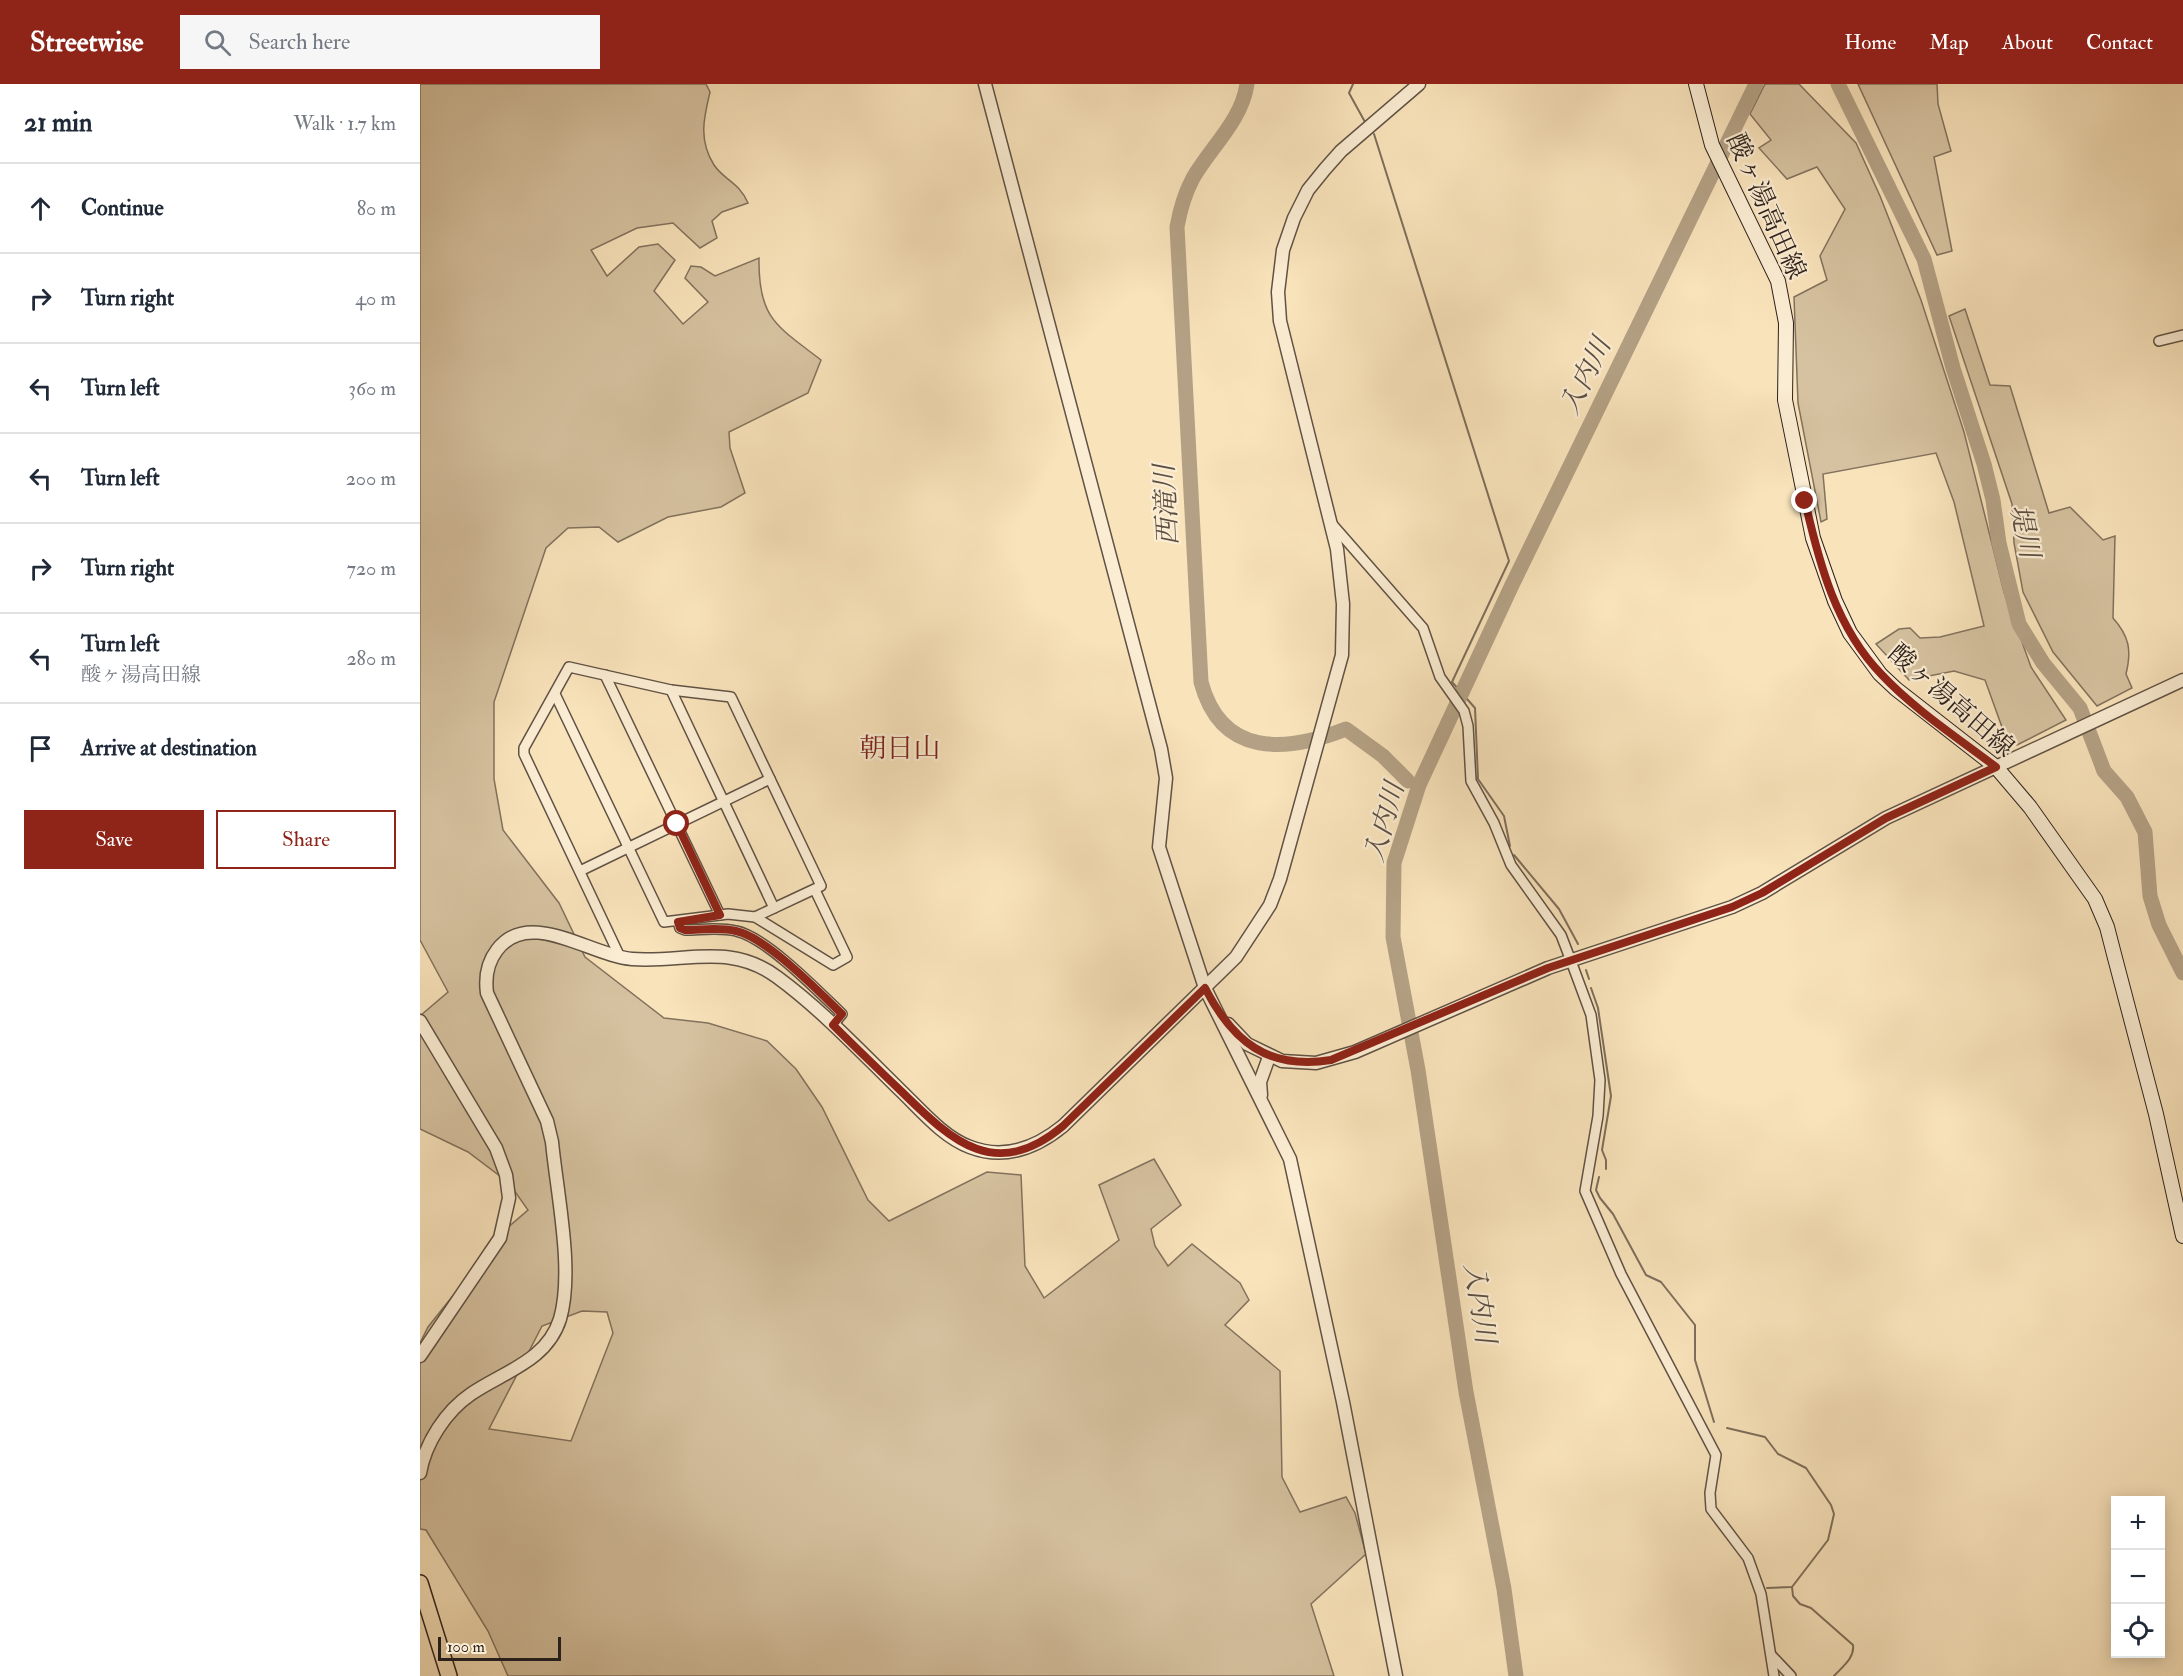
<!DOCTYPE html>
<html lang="en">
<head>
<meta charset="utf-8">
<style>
  :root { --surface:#fff; --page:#f6f6f7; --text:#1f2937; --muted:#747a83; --line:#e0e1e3; --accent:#8f2418 }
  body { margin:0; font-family:"IM FELL Double Pica","Noto Serif JP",serif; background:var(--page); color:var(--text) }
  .controls { position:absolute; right:18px; bottom:18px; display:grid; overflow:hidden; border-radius:0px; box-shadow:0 3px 15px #0003 }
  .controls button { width:54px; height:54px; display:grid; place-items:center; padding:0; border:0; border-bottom:2px solid var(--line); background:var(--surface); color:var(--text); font:30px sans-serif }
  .scale { position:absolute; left:18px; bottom:15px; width:123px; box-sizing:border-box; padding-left:6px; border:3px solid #2d211c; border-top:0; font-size:16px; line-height:21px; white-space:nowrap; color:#2d211c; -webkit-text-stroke:4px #fbedd3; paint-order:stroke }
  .stop { position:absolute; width:18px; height:18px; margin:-14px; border:4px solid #8f2418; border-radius:50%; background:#fff }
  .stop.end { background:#8f2418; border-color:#fff; box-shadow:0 2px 6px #0008 }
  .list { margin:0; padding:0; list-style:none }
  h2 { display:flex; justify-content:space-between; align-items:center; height:78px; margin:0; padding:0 24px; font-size:26px }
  h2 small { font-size:20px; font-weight:400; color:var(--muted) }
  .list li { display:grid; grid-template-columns:39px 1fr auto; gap:18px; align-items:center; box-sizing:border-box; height:90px; padding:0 24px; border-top:2px solid var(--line) }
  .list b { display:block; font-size:22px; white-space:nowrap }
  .list p { margin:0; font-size:20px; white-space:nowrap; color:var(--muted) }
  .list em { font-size:20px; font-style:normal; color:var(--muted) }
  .actions { display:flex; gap:12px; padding:18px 24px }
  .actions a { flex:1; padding:14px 0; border:2px solid var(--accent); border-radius:0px; text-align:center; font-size:21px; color:var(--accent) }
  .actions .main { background:var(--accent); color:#fff }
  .icon { flex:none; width:33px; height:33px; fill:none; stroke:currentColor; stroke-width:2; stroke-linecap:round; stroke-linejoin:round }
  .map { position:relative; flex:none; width:1763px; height:1592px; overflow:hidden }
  header { display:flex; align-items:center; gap:36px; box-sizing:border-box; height:84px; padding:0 30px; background:var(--accent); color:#fff }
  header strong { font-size:28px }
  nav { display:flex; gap:33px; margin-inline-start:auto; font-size:21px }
  .search { width:420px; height:54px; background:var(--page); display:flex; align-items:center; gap:15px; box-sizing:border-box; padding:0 21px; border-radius:0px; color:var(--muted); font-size:22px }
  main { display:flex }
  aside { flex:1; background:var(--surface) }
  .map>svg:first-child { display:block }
</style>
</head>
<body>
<header>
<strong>Streetwise</strong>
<div class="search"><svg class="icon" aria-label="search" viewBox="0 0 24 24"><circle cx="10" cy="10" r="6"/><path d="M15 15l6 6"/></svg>Search here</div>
<nav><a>Home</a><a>Map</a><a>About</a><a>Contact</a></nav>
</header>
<main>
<aside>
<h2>21 min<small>Walk · 1.7 km</small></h2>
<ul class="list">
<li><svg class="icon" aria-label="ahead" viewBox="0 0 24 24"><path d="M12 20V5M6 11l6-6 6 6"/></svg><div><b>Continue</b></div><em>80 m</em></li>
<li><svg class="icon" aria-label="right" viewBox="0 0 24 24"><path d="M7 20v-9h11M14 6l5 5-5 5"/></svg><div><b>Turn right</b></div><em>40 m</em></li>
<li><svg class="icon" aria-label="left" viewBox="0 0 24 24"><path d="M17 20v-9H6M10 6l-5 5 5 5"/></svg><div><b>Turn left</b></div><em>360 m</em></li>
<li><svg class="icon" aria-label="left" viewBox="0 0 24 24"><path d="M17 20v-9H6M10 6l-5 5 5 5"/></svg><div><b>Turn left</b></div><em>200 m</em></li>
<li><svg class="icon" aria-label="right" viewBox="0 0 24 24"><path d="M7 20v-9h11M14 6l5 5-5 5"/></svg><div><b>Turn right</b></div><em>720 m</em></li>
<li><svg class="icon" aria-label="left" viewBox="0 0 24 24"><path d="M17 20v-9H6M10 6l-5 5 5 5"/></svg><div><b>Turn left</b><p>酸ヶ湯高田線</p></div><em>280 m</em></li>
<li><svg class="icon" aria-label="arrive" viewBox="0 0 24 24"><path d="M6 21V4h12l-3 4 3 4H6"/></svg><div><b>Arrive at destination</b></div></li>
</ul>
<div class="actions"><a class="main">Save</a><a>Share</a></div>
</aside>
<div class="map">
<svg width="1763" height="1592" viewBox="0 0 1763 1592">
  <rect width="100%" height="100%" fill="#f9e3bb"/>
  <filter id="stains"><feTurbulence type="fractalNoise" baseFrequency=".00333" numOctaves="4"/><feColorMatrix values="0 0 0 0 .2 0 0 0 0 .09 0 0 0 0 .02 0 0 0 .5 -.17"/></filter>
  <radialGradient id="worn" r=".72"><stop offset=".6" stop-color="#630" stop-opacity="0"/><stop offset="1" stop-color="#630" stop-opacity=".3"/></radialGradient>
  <g fill="#d6c2a0" stroke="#82725e" stroke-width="1.5" fill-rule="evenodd">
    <path d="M0 0H286L290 8C284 33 278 56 294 81 304 96 320 99 328 119L302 128 292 137 297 154 280 164 253 139 217 144 171 166 187 192 219 163 238 160 255 176 234 207 263 240 288 218 265 194 271 182 281 183 295 192 339 174C338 235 357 242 401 276L388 309 309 348 310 364 325 409 301 423 248 433 198 458 179 443 148 444 126 464 74 618V695L83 746 139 819 165 873 244 934 288 939 347 957 376 985 402 1023 448 1116 469 1137 567 1088 601 1091 605 1182 624 1214 699 1156 679 1101 734 1075 761 1121 731 1145 735 1162 748 1182 772 1160 820 1199 829 1216 805 1241 860 1287 862 1393 880 1428 926 1413 935 1429 946 1470 891 1520 914 1592H88L68 1547 6 1446 0 1445V1259L8 1243 87 1144 108 1126 89 1099 48 1068 0 1045V932L28 908 0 856ZM162 1227 187 1228 193 1249 151 1357 69 1345 122 1242Z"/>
    <polygon points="1345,0 1379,0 1436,59 1460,112 1501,216 1544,348 1584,508 1611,583 1646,636 1597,661 1582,643 1565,596 1534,587 1489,596 1456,560 1479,545 1490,544 1500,554 1520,553 1564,542 1534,418 1516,369 1403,390 1407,435 1401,438 1378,319 1374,213 1407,196 1400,172 1425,125 1397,83 1367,95 1339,64 1351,56 1330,30"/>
    <polygon points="1438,0 1517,0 1518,20 1531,67 1514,73 1532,167 1517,171"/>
    <path d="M1545 225 1570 301 1590 302 1629 429 1650 423 1683 456 1695 452 1693 534C1709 552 1712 566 1706 590L1712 604 1677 622 1633 568 1603 508 1594 459 1592 420 1529 232Z"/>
  </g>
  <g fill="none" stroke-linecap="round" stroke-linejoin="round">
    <g stroke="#7e6e5b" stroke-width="2">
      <polyline points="933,0 929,9 945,38"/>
      <polyline points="954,50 1089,477 1032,598 1055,624 1058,695 1084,732 1090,762"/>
      <polyline points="1094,771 1139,825 1158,860"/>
      <polyline points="1166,886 1169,895"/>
      <polyline points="1171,904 1178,924 1191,1012 1182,1066 1186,1076 1186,1085"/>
      <polyline points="1179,1093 1176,1106 1180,1114 1193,1130 1226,1191 1241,1198 1275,1241 1275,1276 1294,1338"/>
      <polyline points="1307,1344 1345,1353 1358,1370 1386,1384 1411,1421 1414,1430 1408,1456 1372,1503 1347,1504"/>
      <path d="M1372 1503 1373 1512 1380 1520 1391 1524 1433 1561C1435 1574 1422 1583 1414 1592"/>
    </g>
    <g stroke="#b4a185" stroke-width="15">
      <path d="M827 0C822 36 791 63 773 94 765 109 760 126 757 143L781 598C801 673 865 669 926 645L963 672 988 697"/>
      <polyline points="1418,0 1504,175 1533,284 1564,380 1573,416 1579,459 1599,540 1623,579 1660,624 1684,687 1707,713 1725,748 1730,812 1739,841 1763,889"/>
      <polyline points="1096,1592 1084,1505 1046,1308 998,986 973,853 974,779 999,701 1092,501 1336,0"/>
    </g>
    <g stroke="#605244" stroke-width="12">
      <g id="minor">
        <polyline points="1739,257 1763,251"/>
        <polyline points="912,440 1003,544 1020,593 1044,627 1048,642 1051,697 1074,739 1091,781 1141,851 1151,877 1171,931 1180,996 1178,1032 1165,1107 1201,1190 1296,1371 1290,1409 1291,1425 1328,1474 1341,1510 1354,1592"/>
        <polyline points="185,591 300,831"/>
        <polyline points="251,606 354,824"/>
        <polyline points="135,610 244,838 308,830 335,833 413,881 427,873 395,806"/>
        <polyline points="160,787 350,695"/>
        <path d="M258 838 260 844 265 846C281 846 300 843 316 847 346 853 399 908 422 930L413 941"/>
        <polyline points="200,873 104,670 104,664 149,583 251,606 311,613 401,802 335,833"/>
        <polyline points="1352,1572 1371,1592"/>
      </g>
    </g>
    <g stroke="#605244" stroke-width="15">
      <g id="tertiary">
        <polyline points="565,0 741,665 746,694 739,763 785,904 870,1075 923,1318 976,1592"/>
        <polyline points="0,937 76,1064 86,1091 89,1114 80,1154 0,1272"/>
        <polyline points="808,940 827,960 862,977 896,979 935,968 1128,884 1312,823 1342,809 1466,734 1763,596"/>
        <polyline points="841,1011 840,998 849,973"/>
        <path d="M0 1389C5 1359 26 1327 51 1310 83 1288 127 1277 140 1235 154 1187 137 1110 132 1058L127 1037 67 909C65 894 67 879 77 866 109 823 171 872 212 875 265 879 310 858 357 893 402 926 441 968 480 1006 501 1026 523 1053 550 1063 584 1076 616 1064 643 1042L816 873 850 821 860 795 922 571 923 520 917 465 860 237 858 208 863 166 874 134 888 106 905 85 921 67 999 0"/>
      </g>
    </g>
    <g stroke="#2d211c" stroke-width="16">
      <polyline id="secondary" points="1276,0 1292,61 1358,197 1366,239 1365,316 1393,454 1415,517 1430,549 1460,590 1476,605 1576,683 1610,723 1675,815 1687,843 1695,874 1736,1030 1763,1152"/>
    </g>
    <g stroke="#2d211c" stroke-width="18">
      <polyline id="primary" points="0,1499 29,1592"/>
    </g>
    <use href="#minor" stroke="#fbedd3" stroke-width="9"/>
    <use href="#tertiary" stroke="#fbedd3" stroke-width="12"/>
    <use href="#secondary" stroke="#fbedd3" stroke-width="14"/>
    <use href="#primary" stroke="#f9e3bb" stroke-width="15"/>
  </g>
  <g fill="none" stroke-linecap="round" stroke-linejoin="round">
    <path stroke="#8f2418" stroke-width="8" d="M257 740 300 831 258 838 260 844 265 846C281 846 300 843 316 847 346 853 399 908 422 930L413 941C436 964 459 986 482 1008 533 1058 576 1098 643 1042L785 904C813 958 848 986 911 976L1128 884 1312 823 1342 809 1466 734 1576 683C1538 654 1495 626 1462 591 1416 544 1399 479 1385 417"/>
  </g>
  <g text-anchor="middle" stroke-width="4.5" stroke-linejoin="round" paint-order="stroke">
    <g font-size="26" fill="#2d211c" stroke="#fbedd3">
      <text transform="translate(1347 122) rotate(66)" y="9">酸ヶ湯高田線</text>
      <text transform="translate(1532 616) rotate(41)" y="9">酸ヶ湯高田線</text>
    </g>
    <g font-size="27" font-style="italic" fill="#5c4e41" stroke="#fbedd3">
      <text transform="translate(1165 292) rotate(-64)" y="9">入内川</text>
      <text transform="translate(746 421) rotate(-93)" y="9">西滝川</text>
      <text transform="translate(1605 447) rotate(78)" y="9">堤川</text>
      <text transform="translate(964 738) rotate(-74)" y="9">入内川</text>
      <text transform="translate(1060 1219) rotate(81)" y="9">入内川</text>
    </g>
    <g font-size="27" fill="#7a1f14" stroke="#fbedd3">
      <text x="480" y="673">朝日山</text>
    </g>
  </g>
  <rect width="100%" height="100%" filter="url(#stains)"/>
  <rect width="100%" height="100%" fill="url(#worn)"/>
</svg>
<div class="controls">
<button>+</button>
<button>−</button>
<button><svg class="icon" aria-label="locate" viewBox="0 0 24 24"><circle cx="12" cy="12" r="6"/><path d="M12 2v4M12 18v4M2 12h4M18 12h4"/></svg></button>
</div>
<div class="scale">100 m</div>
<div class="stop" style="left:257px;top:740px"></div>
<div class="stop end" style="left:1385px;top:417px"></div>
</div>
</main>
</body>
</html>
